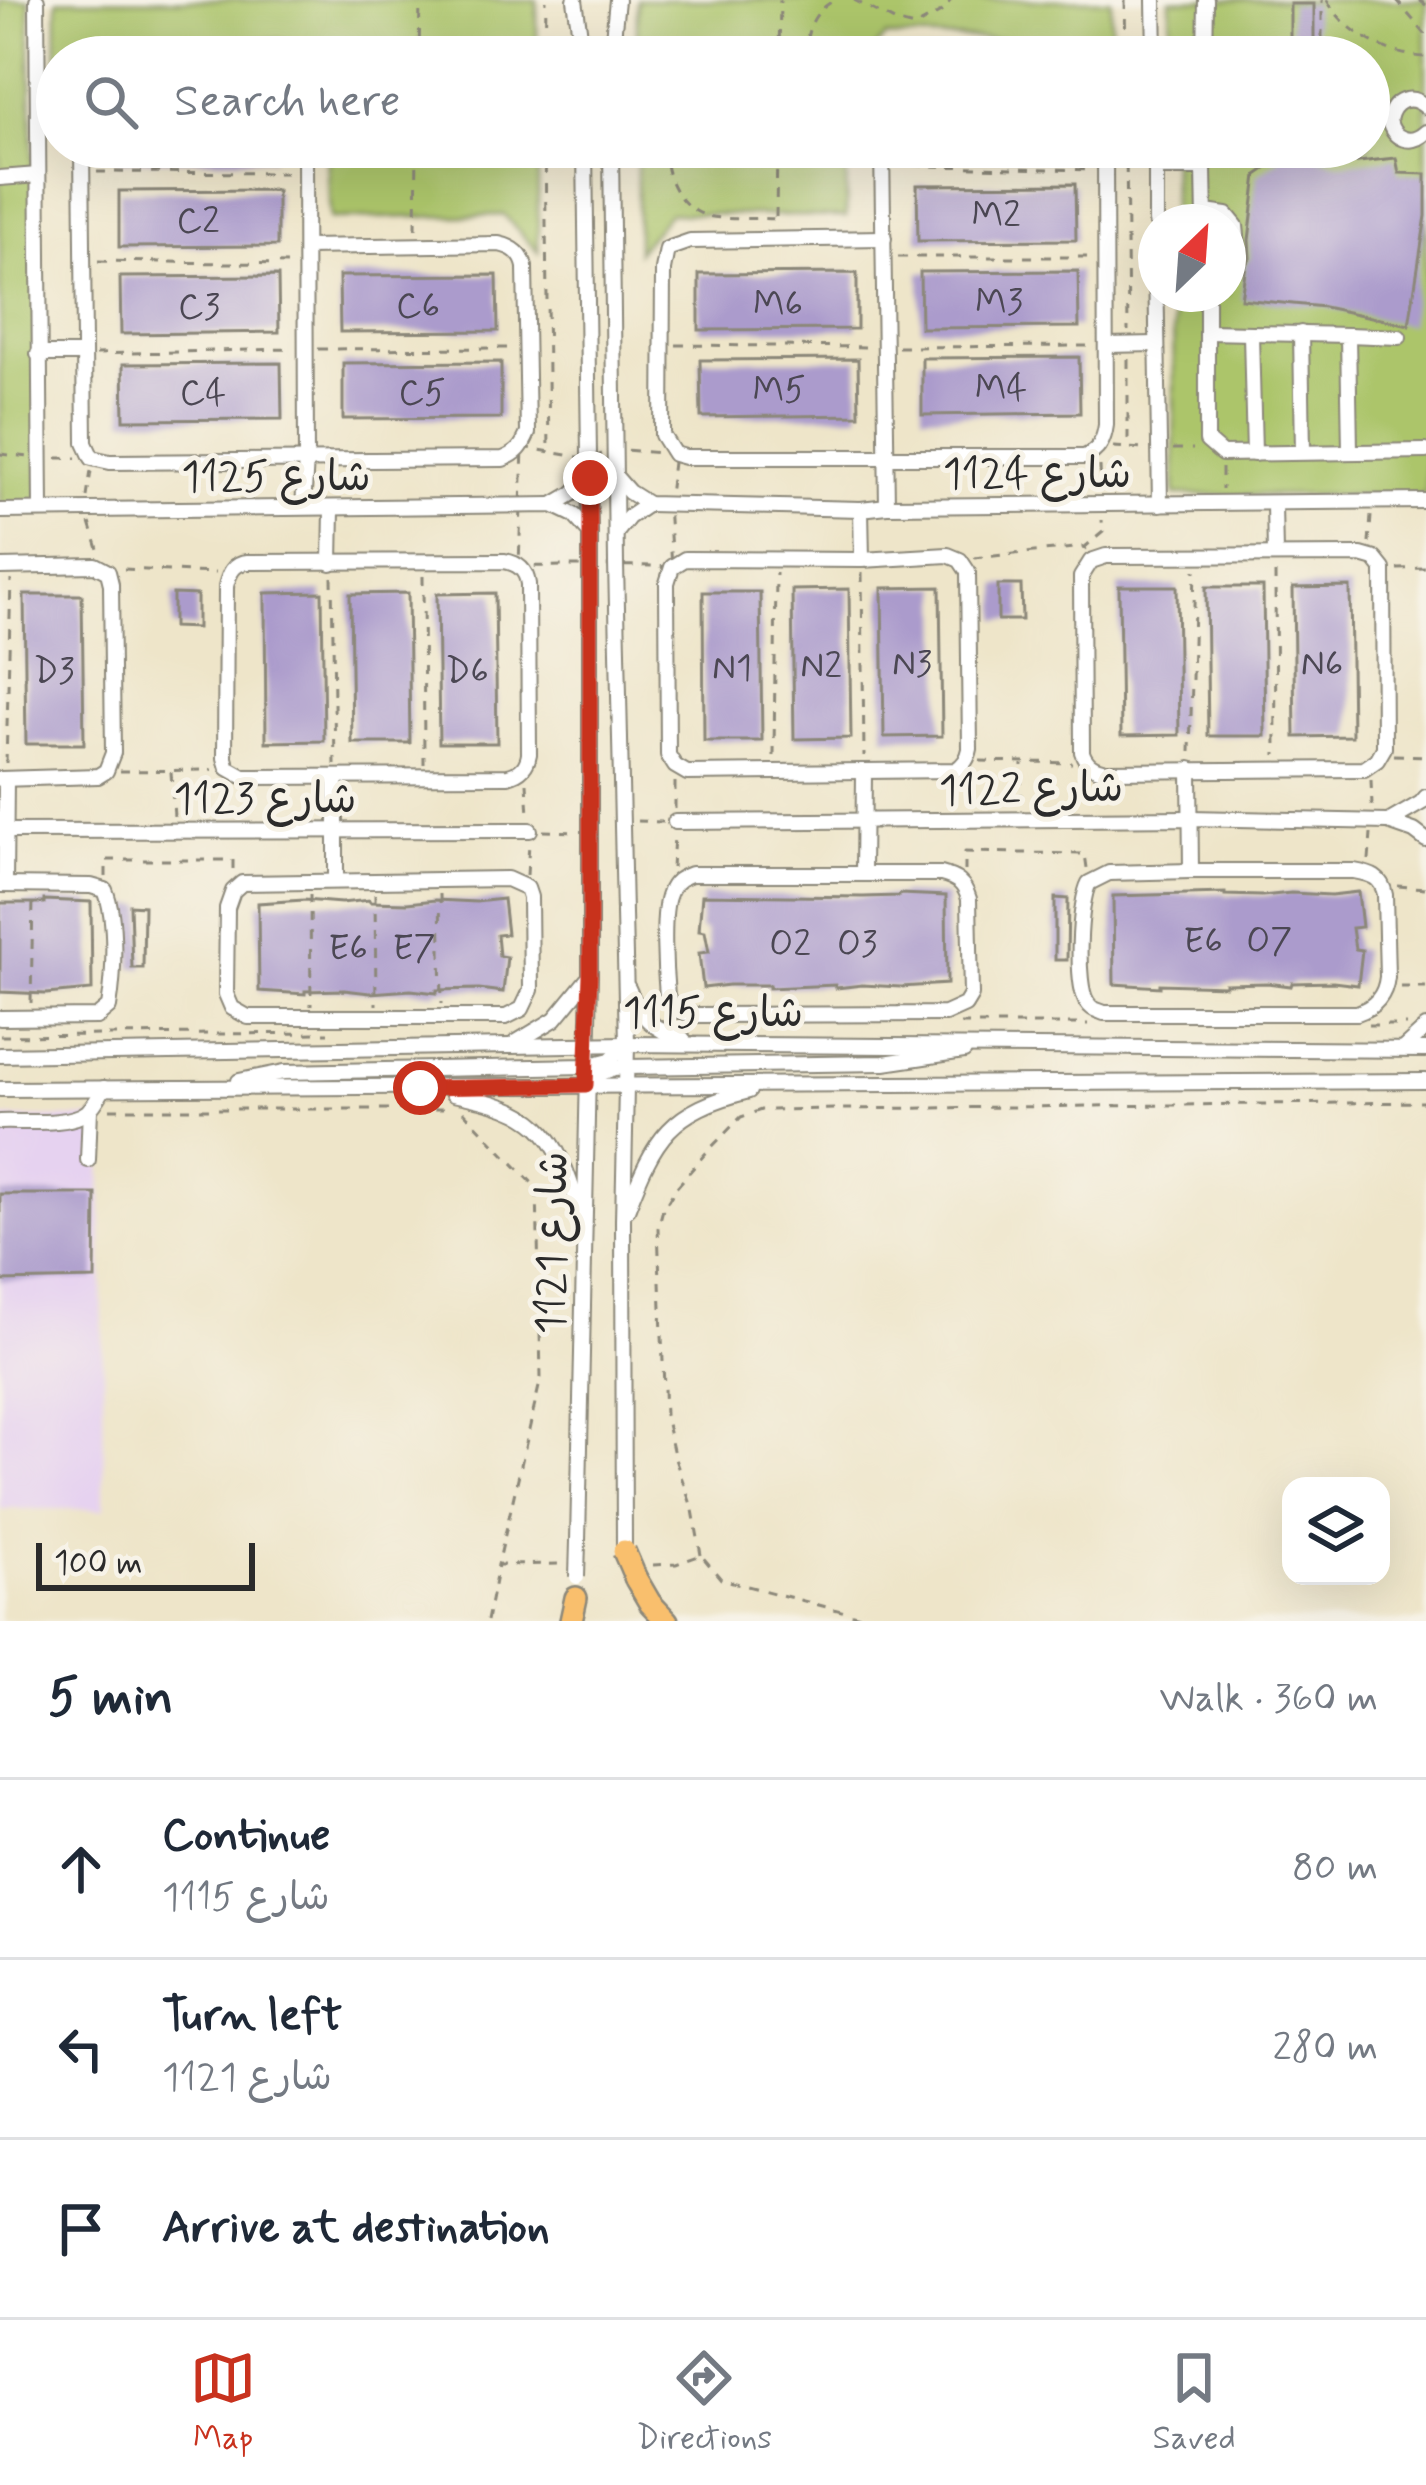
<!DOCTYPE html>
<html lang="en">
<head>
<meta charset="utf-8">
<style>
  :root { --surface:#fff; --page:#f6f6f7; --text:#1f2937; --muted:#747a83; --line:#e0e1e3; --accent:#c8321e }
  body { margin:0; font-family:Mynerve,"Playpen Sans Arabic",sans-serif; background:var(--page); color:var(--text) }
  .controls { position:absolute; right:36px; bottom:36px; display:grid; overflow:hidden; border-radius:24px; box-shadow:0 12px 48px #0002 }
  .controls button { width:108px; height:108px; display:grid; place-items:center; padding:0; border:0; border-bottom:3px solid var(--line); background:var(--surface); color:var(--text); font:60px sans-serif }
  .compass { position:absolute; left:1138px; top:204px; width:108px; height:108px; border-radius:50%; background:var(--surface); box-shadow:0 12px 48px #0002; rotate:25deg }
  .scale { position:absolute; left:36px; bottom:30px; width:219px; box-sizing:border-box; padding-left:12px; border:6px solid #2b2b2b; border-top:0; font-size:33px; line-height:42px; white-space:nowrap; color:#2b2b2b; -webkit-text-stroke:9px #f7f3e8; paint-order:stroke }
  .stop { position:absolute; width:36px; height:36px; margin:-27px; border:9px solid #c8321e; border-radius:50%; background:#fff }
  .stop.end { background:#c8321e; border-color:#fff; box-shadow:0 3px 12px #0008 }
  .list { margin:0; padding:0; list-style:none }
  h2 { display:flex; justify-content:space-between; align-items:center; height:156px; margin:0; padding:0 48px; font-size:51px }
  h2 small { font-size:39px; font-weight:400; color:var(--muted) }
  .list li { display:grid; grid-template-columns:78px 1fr auto; gap:36px; align-items:center; box-sizing:border-box; height:180px; padding:0 48px; border-top:3px solid var(--line) }
  .list b { display:block; font-size:45px; white-space:nowrap }
  .list p { margin:0; font-size:39px; white-space:nowrap; color:var(--muted) }
  .list em { font-size:39px; font-style:normal; color:var(--muted) }
  .icon { flex:none; width:66px; height:66px; fill:none; stroke:currentColor; stroke-width:2; stroke-linecap:round; stroke-linejoin:round }
  .map { position:relative; flex:none; width:1426px; height:1621px; overflow:hidden }
  .search { position:absolute; background:var(--surface); box-shadow:0 12px 48px #0002; left:36px; right:36px; top:36px; height:132px; display:flex; align-items:center; gap:30px; box-sizing:border-box; padding:0 42px; border-radius:66px; color:var(--muted); font-size:45px }
  .sheet { height:696px; background:var(--surface) }
  nav { display:flex; justify-content:space-around; align-items:center; box-sizing:border-box; height:168px; border-top:3px solid var(--line); background:var(--surface); font-size:33px; color:var(--muted) }
  nav a { display:grid; justify-items:center; gap:6px }
  nav .on { color:var(--accent) }
  .map>svg:first-child { display:block }
</style>
</head>
<body>
<div class="map">
<svg width="1426" height="1621" viewBox="0 0 1426 1621">
  <rect width="100%" height="100%" fill="#f7f3e8"/>
  <filter id="ink" filterUnits="userSpaceOnUse"><feTurbulence type="fractalNoise" baseFrequency=".00833" numOctaves="2"/><feDisplacementMap in="SourceGraphic" scale="24" xChannelSelector="R" yChannelSelector="G"/><feConvolveMatrix kernelMatrix="1 2 1 2 8 2 1 2 1" color-interpolation-filters="sRGB"/></filter>
  <filter id="wash" filterUnits="userSpaceOnUse"><feTurbulence type="fractalNoise" baseFrequency=".004" numOctaves="4" result="noise"/><feDisplacementMap in="SourceGraphic" scale="48" xChannelSelector="R" yChannelSelector="G"/><feGaussianBlur stdDeviation="2.7" result="paint"/><feColorMatrix in="noise" values="0 0 0 0 0 0 0 0 0 0 0 0 0 0 0 0 0 1.4 0 .05"/><feComposite in="paint" operator="in"/></filter>
  <g filter="url(#wash)">
    <rect width="100%" height="100%" fill="#eee5c9"/>
    <polygon fill="#e6d2f0" points="0,1118 101,1118 104,1509 0,1509"/>
    <g fill="#acc56a" stroke="#6c784a" stroke-width="3">
      <polygon points="0,0 29,0 41,510 0,509"/>
      <polygon points="57,0 537,0 537,57 303,57 285,40 90,38 76,57 57,57 56,86"/>
      <polygon points="637,0 1111,0 1112,57 1096,57 1079,41 886,37 867,57 637,57"/>
      <polygon points="1170,0 1426,0 1426,495 1175,495 1173,294 1228,294 1228,222 1172,222 1172,147 1369,147 1369,57 1171,57"/>
      <polygon points="327,147 538,147 538,252 504,215 330,219"/>
      <polygon points="637,147 847,147 846,217 669,213 637,252"/>
    </g>
    <g id="blocks">
      <g fill="#ab9bcc">
        <rect x="1290" y="4" width="24" height="53"/>
        <polygon points="116,147 274,147 274,159 116,161"/>
        <polygon points="1280,147 1290,147 1340,164 1396,158 1399,173 1426,174 1426,216 1409,325 1324,307 1241,299 1246,264 1250,258 1249,240 1257,175 1279,160"/>
        <polygon points="1075,184 1076,240 918,241 917,185"/>
        <polygon points="277,190 277,246 119,247 119,191"/>
        <polygon points="1078,271 1079,327 921,328 920,272"/>
        <polygon points="857,273 857,329 699,330 699,274"/>
        <polygon points="497,275 498,331 340,332 339,276"/>
        <polygon points="278,276 279,332 121,334 120,277"/>
        <polygon points="1079,357 1080,413 922,415 922,358"/>
        <polygon points="858,359 859,415 701,417 700,360"/>
        <polygon points="501,362 501,418 343,419 343,363"/>
        <polygon points="281,363 282,419 124,420 123,364"/>
        <polygon points="998,585 1021,585 1022,620 998,620"/>
        <polygon points="1119,586 1177,586 1179,735 1121,736"/>
        <polygon points="940,587 942,736 884,737 882,588"/>
        <polygon points="1206,587 1263,587 1265,736 1208,736"/>
        <polygon points="1350,587 1352,736 1295,737 1293,588"/>
        <polygon points="849,589 851,738 794,739 792,590"/>
        <polygon points="322,592 324,741 266,742 265,593"/>
        <polygon points="703,592 760,592 762,741 704,741"/>
        <polygon points="408,593 410,743 352,743 350,594"/>
        <polygon points="495,593 497,743 439,743 437,594"/>
        <polygon points="173,594 197,595 197,628 173,627"/>
        <polygon points="24,595 82,595 84,744 26,744"/>
        <polygon points="1358,892 1362,927 1352,928 1355,949 1362,950 1358,985 1333,982 1292,983 1291,986 1267,983 1225,984 1225,986 1160,984 1160,987 1114,984 1113,896 1225,893 1225,895 1262,896 1291,893 1331,895"/>
        <polygon points="900,894 946,896 947,984 901,987 862,985 836,988 835,985 769,988 769,985 729,985 703,988 699,953 709,952 705,931 699,930 702,895 863,897 899,896"/>
        <polygon points="1055,898 1068,899 1067,960 1055,960"/>
        <polygon points="503,899 507,934 497,935 499,956 507,957 503,992 479,989 437,990 437,993 411,990 370,993 344,990 305,991 305,994 259,991 258,903 304,900 341,903 369,900 370,902 407,903 436,900 476,902"/>
        <polygon points="44,900 91,902 92,990 46,994 0,992 0,903 44,903"/>
        <polygon points="130,905 144,906 143,968 132,968"/>
        <polygon points="0,1194 96,1194 95,1279 0,1281"/>
      </g>
    </g>
  </g>
  <g filter="url(#ink)">
    <use href="#blocks" fill-opacity="0" stroke="#8c887a" stroke-width="3"/>
    <g fill="none" stroke-linecap="round" stroke-linejoin="round">
      <g stroke="#8c887a" stroke-width="18">
        <g id="minor">
          <polyline points="37,0 41,510"/>
          <polyline points="575,0 583,57"/>
          <polyline points="1154,0 1155,57"/>
          <polyline points="611,57 617,0"/>
          <polyline points="1205,57 1206,0"/>
          <path d="M1426 107C1410 93 1393 100 1389 120 1393 140 1411 146 1426 132"/>
          <path d="M82 147 85 443 92 458 110 462 503 459C518 453 522 447 528 433L525 267C522 253 513 247 499 244L306 247"/>
          <polyline points="611,147 616,564 627,1044 623,1220 624,1551"/>
          <polyline points="882,147 887,506"/>
          <polyline points="1156,147 1156,222"/>
          <polyline points="1156,168 1204,168 1205,222"/>
          <polyline points="1204,168 1205,147"/>
          <polyline points="0,178 38,175"/>
          <polyline points="1205,212 1227,215 1236,226 1239,255 1228,266"/>
          <path d="M884 238 690 241 667 249 663 270 662 435 674 454 685 457H1084C1099 451 1104 440 1106 425L1105 147"/>
          <polyline points="1156,264 1160,504"/>
          <polyline points="1207,294 1207,441 1222,454 1426,451"/>
          <polyline points="1208,332 1348,335 1350,451"/>
          <polyline points="1301,333 1303,452"/>
          <polyline points="1251,334 1254,454"/>
          <polyline points="1348,335 1399,337"/>
          <polyline points="1107,345 1156,344"/>
          <polyline points="38,354 84,354"/>
          <polyline points="615,476 629,492 648,504 861,509 887,506 1426,501"/>
          <polyline points="1274,504 1275,555"/>
          <polyline points="553,505 572,494 590,478"/>
          <polyline points="303,507 306,460 305,147"/>
          <polyline points="861,509 862,560"/>
          <polyline points="0,511 553,505 574,515 590,533"/>
          <polyline points="617,532 629,517 648,504"/>
          <path d="M948 555 960 560 968 572 970 749C968 759 964 764 956 770L687 773 675 766 668 755 667 583 672 567 685 559 862 560Z"/>
          <path d="M1361 555 1375 559 1383 569 1384 748 1377 760 1364 769 1106 771C1093 768 1086 764 1082 752L1081 577 1091 561 1106 556Z"/>
          <path d="M504 561C517 563 526 569 528 584L529 754C527 767 520 773 508 776L244 777 228 768 225 758 226 586C229 574 233 563 247 562Z"/>
          <polyline points="331,563 332,509"/>
          <polyline points="0,567 95,565 108,572 111,584 113,753 106,771 98,776 0,779"/>
          <polyline points="1190,769 1191,871"/>
          <polyline points="336,777 336,881"/>
          <polyline points="675,822 1190,818 1388,822 1414,831 1426,840"/>
          <polyline points="1388,822 1421,803 1426,797"/>
          <polyline points="0,831 530,830"/>
          <path d="M1191 871H1354C1371 874 1382 877 1385 895L1387 977C1385 996 1375 1007 1357 1013H1104C1095 1009 1092 1010 1087 1002 1075 985 1079 901 1089 883L1109 873Z"/>
          <path d="M691 874H941C957 878 964 883 969 899L971 995 965 1005 945 1014 695 1015C680 1013 673 1010 667 996 665 974 661 913 669 894 673 882 680 878 691 874Z"/>
          <polyline points="863,874 864,772"/>
          <polygon points="507,879 527,888 530,897 531,990 522,1009 506,1017 248,1017 232,1008 226,994 227,908 233,891 242,883"/>
          <path d="M0 885 91 886 105 890C117 919 114 977 109 1007L97 1017 0 1018"/>
          <polyline points="5,885 6,779"/>
          <path d="M628 988C639 1016 654 1031 683 1039"/>
          <polyline points="515,1043 555,1019 587,980"/>
          <polyline points="1403,1049 1426,1028"/>
          <polyline points="0,1055 627,1044 1426,1050"/>
          <polyline points="599,1074 614,1068 627,1067 884,1063 964,1051"/>
          <polyline points="239,1081 284,1072 586,1066 610,1060 627,1044"/>
          <polyline points="0,1089 1426,1081"/>
          <path d="M453 1094C537 1110 555 1128 579 1210"/>
          <path d="M0 1122C22 1121 69 1126 87 1112 94 1106 99 1097 104 1088"/>
          <polyline points="88,1160 90,1109"/>
          <path d="M627 1210C655 1136 670 1111 749 1091"/>
          <polyline points="578,1541 590,976 590,533 585,147"/>
        </g>
      </g>
      <g stroke="#8c887a" stroke-width="26">
        <g id="highway">
          <polyline points="636,1579 650,1603 667,1621"/>
          <polyline points="571,1621 576,1598"/>
        </g>
      </g>
      <g stroke="#8c887a" stroke-width="3" stroke-dasharray="9 9" stroke-linecap="butt">
        <polyline points="854,0 898,23 914,27 941,12 951,0"/>
        <polyline points="1125,0 1126,57"/>
        <path d="M1327 0C1345 33 1389 56 1426 57"/>
        <polyline points="1396,0 1426,35"/>
        <polyline points="1419,0 1426,5"/>
        <polyline points="419,57 420,0"/>
        <polyline points="545,57 546,0"/>
        <polyline points="779,57 780,0"/>
        <path d="M806 57C805 32 812 12 835 0"/>
        <polyline points="1322,57 1322,0"/>
        <polyline points="545,147 549,451"/>
        <path d="M666 147C662 174 679 209 708 216 729 221 755 217 776 219"/>
        <polyline points="1126,147 1128,331"/>
        <polyline points="896,165 1091,170"/>
        <polyline points="97,172 291,173"/>
        <polyline points="776,217 777,147"/>
        <polyline points="416,229 417,147"/>
        <polyline points="898,257 1092,257"/>
        <polyline points="98,261 293,264"/>
        <polyline points="676,345 871,347"/>
        <polyline points="898,347 1093,346"/>
        <polyline points="318,349 512,348"/>
        <polyline points="96,354 290,349"/>
        <polyline points="1128,359 1128,448"/>
        <path d="M523 447 589 459 614 449 674 454 668 504 672 567C621 564 570 567 519 566Z"/>
        <polyline points="1113,447 1145,449"/>
        <polyline points="1173,449 1193,449"/>
        <polyline points="0,454 29,457"/>
        <polyline points="57,458 77,458"/>
        <polyline points="1100,466 1101,492"/>
        <polyline points="1222,468 1222,489"/>
        <polyline points="87,497 91,471"/>
        <polyline points="90,523 98,549"/>
        <polyline points="1369,543 1371,516"/>
        <polyline points="1086,550 1085,547 1103,532 1102,520"/>
        <polyline points="974,558 1084,547"/>
        <polyline points="124,569 216,573"/>
        <polyline points="1398,569 1426,568"/>
        <polyline points="862,573 864,756"/>
        <polyline points="1275,573 1276,755"/>
        <polyline points="423,576 424,764"/>
        <polyline points="332,577 335,765"/>
        <polyline points="1190,752 1195,570"/>
        <polyline points="1394,755 1426,756"/>
        <polyline points="774,756 776,573"/>
        <polyline points="980,761 1072,763"/>
        <polyline points="6,763 11,580"/>
        <polyline points="120,771 212,770"/>
        <polyline points="171,772 174,817"/>
        <polyline points="1371,780 1372,806"/>
        <polyline points="675,782 675,809"/>
        <polyline points="527,783 529,815"/>
        <polyline points="1021,802 1022,764"/>
        <polyline points="637,821 663,822"/>
        <polyline points="543,831 576,832"/>
        <polyline points="1369,860 1371,834"/>
        <polyline points="672,868 674,836"/>
        <polyline points="965,871 965,852 1085,854 1087,868"/>
        <polyline points="527,875 529,843"/>
        <polyline points="106,877 106,860 233,860 233,874"/>
        <polyline points="1398,886 1426,888"/>
        <polyline points="375,894 376,1005"/>
        <polyline points="440,894 442,1004"/>
        <polyline points="310,895 311,1006"/>
        <polyline points="1400,987 1426,987"/>
        <polyline points="31,1003 33,899"/>
        <polyline points="960,1024 1088,1024"/>
        <polyline points="1368,1025 1406,1025"/>
        <polyline points="0,1036 328,1033"/>
        <polyline points="110,1109 448,1109"/>
        <polyline points="463,1111 537,1188 541,1378 498,1565"/>
        <polyline points="701,1555 693,1510 675,1459 665,1415 658,1228 663,1209 676,1188 705,1154 741,1117 761,1110 1426,1102"/>
        <polyline points="653,1565 676,1564 701,1555 721,1579 879,1621"/>
        <polyline points="487,1621 498,1565 565,1564"/>
      </g>
      <use href="#minor" stroke="#fff" stroke-width="14"/>
      <use href="#highway" stroke="#f9bf6d" stroke-width="21"/>
      <g stroke="#8c887a" stroke-width="18" stroke-linecap="butt">
        <polyline id="minor-bridge" points="577,1577 578,1541"/>
      </g>
      <g stroke="#8c887a" stroke-width="26" stroke-linecap="butt">
        <polyline id="highway-bridge" points="624,1551 636,1579"/>
      </g>
      <use href="#minor-bridge" stroke="#fff" stroke-width="14"/>
      <use href="#highway-bridge" stroke="#f9bf6d" stroke-width="21"/>
    </g>
  </g>
  <g fill="none" stroke-linecap="round" stroke-linejoin="round" filter="url(#ink)">
    <polyline stroke="#c8321e" stroke-width="15" points="420,1088 586,1085 590,976 590,478"/>
  </g>
  <g text-anchor="middle" stroke-width="10" stroke-linejoin="round" paint-order="stroke">
    <g font-size="36" fill="#4b4753">
      <text x="996" y="226">M2</text>
      <text x="198" y="232">C2</text>
      <text x="999" y="313">M3</text>
      <text x="778" y="315">M6</text>
      <text x="418" y="317">C6</text>
      <text x="199" y="318">C3</text>
      <text x="1001" y="399">M4</text>
      <text x="779" y="401">M5</text>
      <text x="203" y="404">C4</text>
      <text x="422" y="404">C5</text>
      <text x="912" y="675">N3</text>
      <text x="1322" y="675">N6</text>
      <text x="821" y="677">N2</text>
      <text x="732" y="679">N1</text>
      <text x="54" y="682">D3</text>
      <text x="467" y="682">D6</text>
      <text x="1203" y="952">E6</text>
      <text x="1269" y="952">O7</text>
      <text x="790" y="955">O2</text>
      <text x="857" y="955">O3</text>
      <text x="348" y="959">E6</text>
      <text x="414" y="959">E7</text>
    </g>
    <g font-size="42" fill="#2b2b2b" stroke="#f7f3e8">
      <text x="1037" y="487">شارع 1124</text>
      <text x="276" y="490">شارع 1125</text>
      <text transform="translate(1031 787) rotate(-1)" y="15">شارع 1122</text>
      <text x="265" y="812">شارع 1123</text>
      <text x="713" y="1026">شارع 1115</text>
      <text transform="translate(550 1243) rotate(-89)" y="15">شارع 1121</text>
    </g>
  </g>
</svg>
<div class="controls">
<button><svg class="icon" aria-label="layers" viewBox="0 0 24 24"><path d="M12 4l9 5-9 5-9-5zM3 14l9 5 9-5"/></svg></button>
</div>
<svg class="compass" viewBox="-18 -18 36 36"><path d="M0-13l5 13h-10z" fill="#e53935"/><path d="M0 13l5-13h-10z" fill="#747a83"/></svg>
<div class="scale">100 m</div>
<div class="stop" style="left:420px;top:1088px"></div>
<div class="stop end" style="left:590px;top:478px"></div>
<div class="search"><svg class="icon" aria-label="search" viewBox="0 0 24 24"><circle cx="10" cy="10" r="6"/><path d="M15 15l6 6"/></svg>Search here</div>
</div>
<section class="sheet">
<h2>5 min<small>Walk · 360 m</small></h2>
<ul class="list">
<li><svg class="icon" aria-label="ahead" viewBox="0 0 24 24"><path d="M12 20V5M6 11l6-6 6 6"/></svg><div><b>Continue</b><p>شارع 1115</p></div><em>80 m</em></li>
<li><svg class="icon" aria-label="left" viewBox="0 0 24 24"><path d="M17 20v-9H6M10 6l-5 5 5 5"/></svg><div><b>Turn left</b><p>شارع 1121</p></div><em>280 m</em></li>
<li><svg class="icon" aria-label="arrive" viewBox="0 0 24 24"><path d="M6 21V4h12l-3 4 3 4H6"/></svg><div><b>Arrive at destination</b></div></li>
</ul>
</section>
<nav>
<a class="on"><svg class="icon" aria-label="map" viewBox="0 0 24 24"><path d="M3 6l6-2 6 2 6-2v14l-6 2-6-2-6 2zM9 4v14M15 6v14"/></svg>Map</a>
<a><svg class="icon" aria-label="directions" viewBox="0 0 24 24"><path d="M12 3l9 9-9 9-9-9zM9 14v-3h6M13 9l2 2-2 2"/></svg>Directions</a>
<a><svg class="icon" aria-label="saved" viewBox="0 0 24 24"><path d="M7 4h10v16l-5-4-5 4z"/></svg>Saved</a>
</nav>
</body>
</html>
